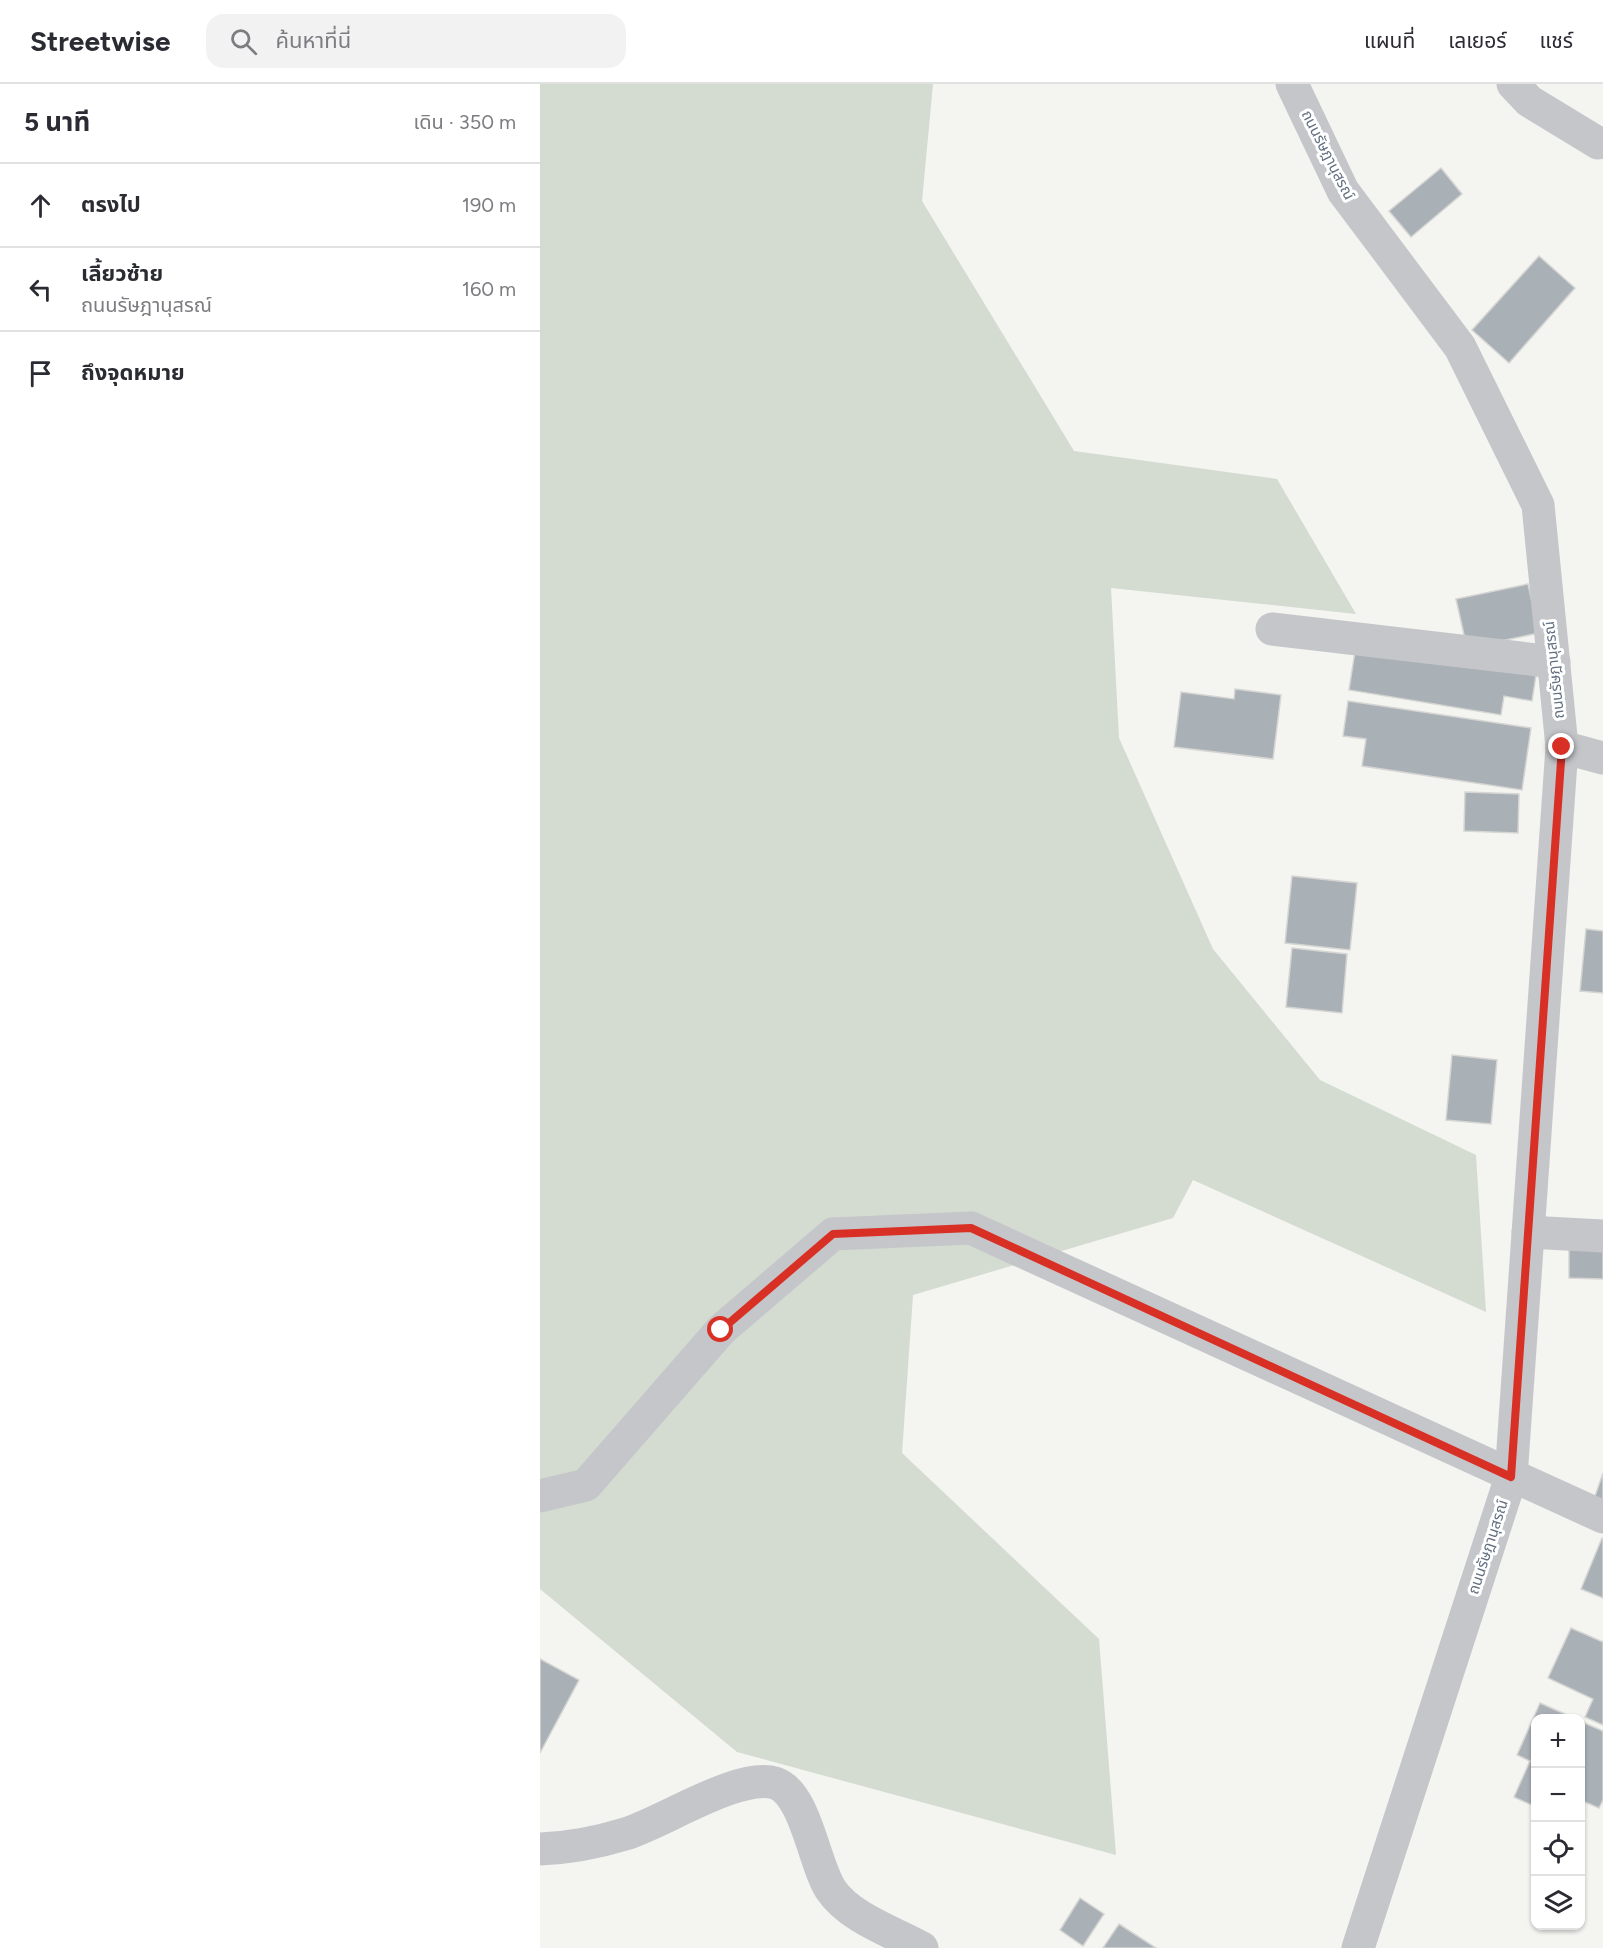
<!DOCTYPE html>
<html lang="th">
<head>
<meta charset="utf-8">
<style>
  :root { --surface:#fff; --page:#f2f2f3; --text:#2b2b33; --muted:#7c7c81; --line:#e1e1e2 }
  body { margin:0; font-family:Figtree,"Noto Sans Thai",sans-serif; background:var(--page); color:var(--text) }
  .controls { position:absolute; right:18px; bottom:18px; display:grid; overflow:hidden; border-radius:12px; box-shadow:0 2px 4px #0004 }
  .controls button { width:54px; height:54px; display:grid; place-items:center; padding:0; border:0; border-bottom:2px solid var(--line); background:var(--surface); color:var(--text); font:30px sans-serif }
  .stop { position:absolute; width:18px; height:18px; margin:-14px; border:4px solid #d93025; border-radius:50%; background:#fff }
  .stop.end { background:#d93025; border-color:#fff; box-shadow:0 2px 6px #0008 }
  .list { margin:0; padding:0; list-style:none }
  h2 { display:flex; justify-content:space-between; align-items:center; height:78px; margin:0; padding:0 24px; font-size:26px }
  h2 small { font-size:20px; font-weight:400; color:var(--muted) }
  .list li { display:grid; grid-template-columns:39px 1fr auto; gap:18px; align-items:center; box-sizing:border-box; height:84px; padding:0 24px; border-top:2px solid var(--line) }
  .list b { display:block; font-size:22px; white-space:nowrap }
  .list p { margin:0; font-size:20px; white-space:nowrap; color:var(--muted) }
  .list em { font-size:20px; font-style:normal; color:var(--muted) }
  .icon { flex:none; width:33px; height:33px; fill:none; stroke:currentColor; stroke-width:2; stroke-linecap:round; stroke-linejoin:round }
  .map { position:relative; flex:none; width:1063px; height:1864px; overflow:hidden }
  header { display:flex; align-items:center; gap:36px; box-sizing:border-box; height:84px; padding:0 30px; background:var(--surface); border-bottom:2px solid var(--line) }
  header strong { font-size:28px }
  nav { display:flex; gap:33px; margin-inline-start:auto; font-size:21px }
  .search { width:420px; height:54px; background:var(--page); display:flex; align-items:center; gap:15px; box-sizing:border-box; padding:0 21px; border-radius:18px; color:var(--muted); font-size:22px }
  main { display:flex }
  aside { flex:1; background:var(--surface) }
  .map>svg:first-child { display:block }
</style>
</head>
<body>
<header>
<strong>Streetwise</strong>
<div class="search"><svg class="icon" aria-label="search" viewBox="0 0 24 24"><circle cx="10" cy="10" r="6"/><path d="M15 15l6 6"/></svg>ค้นหาที่นี่</div>
<nav><a>แผนที่</a><a>เลเยอร์</a><a>แชร์</a></nav>
</header>
<main>
<aside>
<h2>5 นาที<small>เดิน · 350 m</small></h2>
<ul class="list">
<li><svg class="icon" aria-label="ahead" viewBox="0 0 24 24"><path d="M12 20V5M6 11l6-6 6 6"/></svg><div><b>ตรงไป</b></div><em>190 m</em></li>
<li><svg class="icon" aria-label="left" viewBox="0 0 24 24"><path d="M17 20v-9H6M10 6l-5 5 5 5"/></svg><div><b>เลี้ยวซ้าย</b><p>ถนนรัษฎานุสรณ์</p></div><em>160 m</em></li>
<li><svg class="icon" aria-label="arrive" viewBox="0 0 24 24"><path d="M6 21V4h12l-3 4 3 4H6"/></svg><div><b>ถึงจุดหมาย</b></div></li>
</ul>
</aside>
<div class="map">
<svg width="1063" height="1864" viewBox="0 0 1063 1864">
  <rect width="100%" height="100%" fill="#f4f4f0"/>
  <polygon fill="#d4dbd1" points="0,0 393,0 382,117 534,367 737,395 816,530 571,504 579,654 673,865 780,996 936,1071 946,1228 653,1096 633,1134 373,1211 362,1369 559,1555 576,1771 197,1668 0,1505"/>
  <g fill="#a9b0b6" stroke="#d5d5d3" stroke-width="1.5">
    <polygon points="901,84 922,110 871,153 849,127"/>
    <polygon points="999,172 1035,204 969,279 932,246"/>
    <polygon points="988,500 999,549 927,564 916,515"/>
    <polygon points="816,561 996,591 992,617 964,612 961,631 809,606"/>
    <polygon points="695,605 741,611 733,675 634,663 641,608 694,615"/>
    <polygon points="808,617 991,644 982,706 822,682 826,655 803,652"/>
    <polygon points="925,708 979,710 978,749 924,747"/>
    <polygon points="752,792 817,799 810,866 745,859"/>
    <polygon points="1046,845 1063,847 1063,909 1040,907"/>
    <polygon points="752,864 807,870 802,929 746,923"/>
    <polygon points="912,971 957,976 951,1040 906,1036"/>
    <polygon points="1029,1156 1063,1157 1063,1195 1029,1194"/>
    <polygon points="1063,1389 1063,1422 1053,1418"/>
    <polygon points="1062,1454 1063,1455 1063,1514 1041,1505"/>
    <polygon points="1031,1544 1063,1558 1063,1641 1045,1633 1053,1615 1008,1594"/>
    <polygon points="0,1575 39,1596 0,1669"/>
    <polygon points="1000,1619 1034,1634 996,1634 996,1723 974,1713 990,1677 977,1671"/>
    <polygon points="1040,1637 1063,1647 1063,1716 1059,1724 1040,1716"/>
    <polygon points="540,1814 564,1830 543,1862 520,1846"/>
    <polygon points="579,1840 616,1864 563,1864"/>
  </g>
  <g fill="none" stroke-linecap="round" stroke-linejoin="round">
    <g stroke="#c4c6ca" stroke-width="33">
      <polyline points="752,0 803,107 920,263 998,421 1022,663 971,1393 818,1864"/>
      <polyline points="973,0 989,17 1058,59"/>
      <polyline points="732,545 1014,578"/>
      <polyline points="1022,663 1063,674"/>
      <polyline points="988,1148 1063,1152"/>
      <polyline points="0,1412 46,1401 181,1246 293,1150 431,1144 1063,1433"/>
      <path d="M0 1765C27 1764 59 1758 85 1750 122 1739 199 1688 235 1699 266 1709 274 1781 291 1806 310 1834 353 1848 382 1864"/>
    </g>
  </g>
  <g fill="none" stroke-linecap="round" stroke-linejoin="round">
    <polyline stroke="#d93025" stroke-width="8" points="181,1246 293,1150 431,1144 971,1393 1022,663"/>
  </g>
  <g text-anchor="middle" stroke-width="6" stroke-linejoin="round" paint-order="stroke">
    <g font-size="15" fill="#627081" stroke="#fff">
      <text transform="translate(788 71) rotate(63)" y="5">ถนนรัษฎานุสรณ์</text>
      <text transform="translate(1014 586) rotate(-96)" y="5">ถนนรัษฎานุสรณ์</text>
      <text transform="translate(948 1463) rotate(-72)" y="5">ถนนรัษฎานุสรณ์</text>
    </g>
  </g>
</svg>
<div class="controls">
<button>+</button>
<button>−</button>
<button><svg class="icon" aria-label="locate" viewBox="0 0 24 24"><circle cx="12" cy="12" r="6"/><path d="M12 2v4M12 18v4M2 12h4M18 12h4"/></svg></button>
<button><svg class="icon" aria-label="layers" viewBox="0 0 24 24"><path d="M12 4l9 5-9 5-9-5zM3 14l9 5 9-5"/></svg></button>
</div>
<div class="stop" style="left:181px;top:1246px"></div>
<div class="stop end" style="left:1022px;top:663px"></div>
</div>
</main>
</body>
</html>
